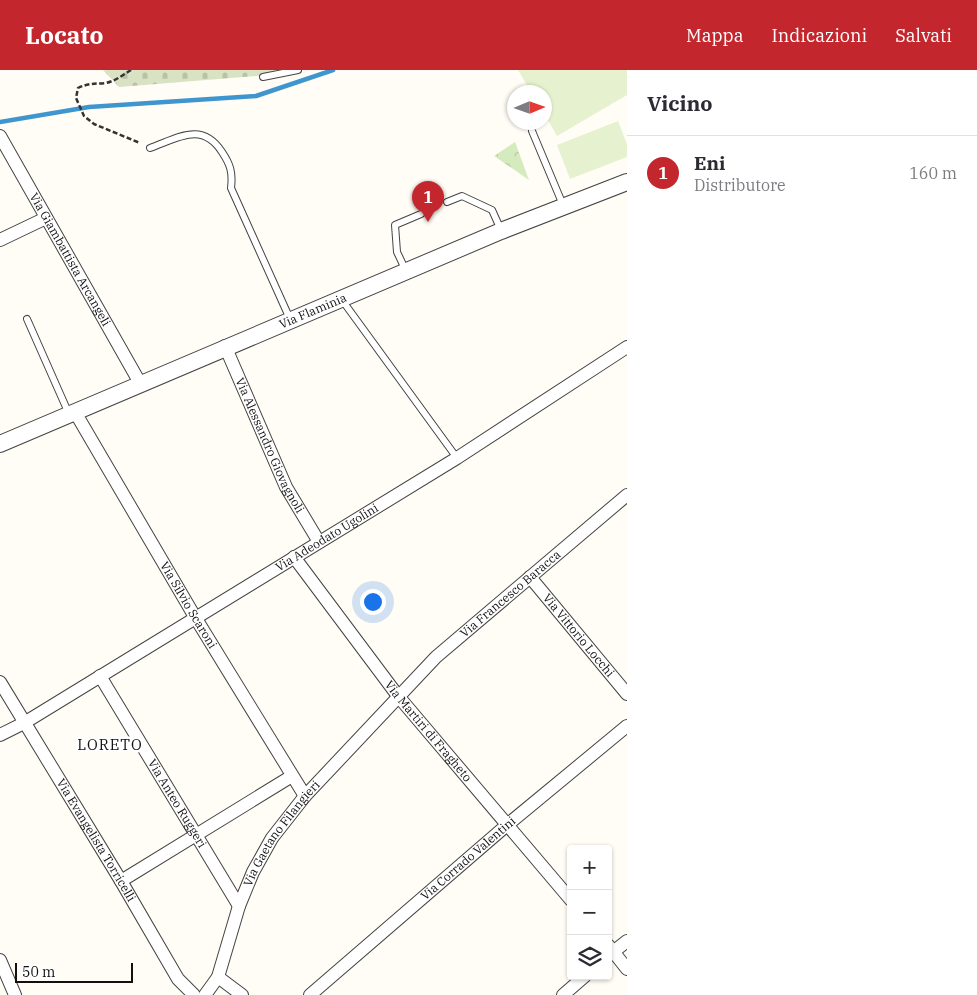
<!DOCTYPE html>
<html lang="it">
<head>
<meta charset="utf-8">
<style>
  :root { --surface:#fff; --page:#f2f2f3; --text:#2b2b33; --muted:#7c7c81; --line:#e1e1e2; --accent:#c4262e }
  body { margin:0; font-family:"IBM Plex Serif",serif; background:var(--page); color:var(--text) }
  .controls { position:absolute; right:15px; bottom:15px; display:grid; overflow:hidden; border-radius:5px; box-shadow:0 1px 4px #0004 }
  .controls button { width:45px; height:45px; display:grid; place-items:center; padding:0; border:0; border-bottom:1px solid var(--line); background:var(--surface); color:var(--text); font:25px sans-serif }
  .compass { position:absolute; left:507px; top:15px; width:45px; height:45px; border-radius:50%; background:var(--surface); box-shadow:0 1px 4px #0004; rotate:88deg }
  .scale { position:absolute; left:15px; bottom:12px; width:118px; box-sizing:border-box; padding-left:5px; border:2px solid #111; border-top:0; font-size:14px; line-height:18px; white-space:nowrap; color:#111; -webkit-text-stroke:4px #fff; paint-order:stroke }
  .you { position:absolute; left:372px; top:531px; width:18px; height:18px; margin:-12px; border:4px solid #fff; border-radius:50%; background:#1a73e8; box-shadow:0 0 0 8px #1a73e833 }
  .badge { display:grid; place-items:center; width:32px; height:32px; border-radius:50%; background:var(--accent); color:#fff; font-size:16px; font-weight:700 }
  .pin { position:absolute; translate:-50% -41px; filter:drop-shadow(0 1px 2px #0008) }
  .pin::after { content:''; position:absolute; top:26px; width:18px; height:15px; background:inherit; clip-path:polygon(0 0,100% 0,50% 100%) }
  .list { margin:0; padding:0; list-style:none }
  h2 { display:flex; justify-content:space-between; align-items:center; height:65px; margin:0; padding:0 20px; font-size:21px }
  h2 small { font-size:16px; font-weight:400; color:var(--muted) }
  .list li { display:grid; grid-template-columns:32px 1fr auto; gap:15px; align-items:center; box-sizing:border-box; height:75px; padding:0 20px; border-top:1px solid var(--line) }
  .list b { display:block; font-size:19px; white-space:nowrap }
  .list p { margin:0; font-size:16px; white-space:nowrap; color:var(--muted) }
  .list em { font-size:16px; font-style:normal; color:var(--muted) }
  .icon { flex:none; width:28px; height:28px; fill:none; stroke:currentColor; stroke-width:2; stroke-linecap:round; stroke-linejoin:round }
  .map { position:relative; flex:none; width:627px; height:925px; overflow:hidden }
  header { display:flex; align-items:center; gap:30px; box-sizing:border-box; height:70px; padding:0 25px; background:var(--accent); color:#fff }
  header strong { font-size:24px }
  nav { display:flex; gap:28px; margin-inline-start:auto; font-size:18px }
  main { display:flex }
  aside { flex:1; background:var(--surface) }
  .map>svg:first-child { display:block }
</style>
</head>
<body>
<header>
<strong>Locato</strong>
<nav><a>Mappa</a><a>Indicazioni</a><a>Salvati</a></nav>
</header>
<main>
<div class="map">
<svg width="627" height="925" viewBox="0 0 627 925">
  <defs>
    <pattern id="cemetery-stones" width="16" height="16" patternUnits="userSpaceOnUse" patternTransform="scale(1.25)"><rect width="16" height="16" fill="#d9e3c4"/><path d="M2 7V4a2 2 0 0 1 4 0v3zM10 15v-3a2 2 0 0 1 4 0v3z" fill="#b9c2a7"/></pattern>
    <pattern id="park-crowns" width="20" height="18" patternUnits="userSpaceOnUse" patternTransform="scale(1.25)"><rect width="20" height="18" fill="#d5ebbd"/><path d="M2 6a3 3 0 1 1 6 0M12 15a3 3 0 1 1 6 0" fill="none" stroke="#b6c8a1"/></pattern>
  </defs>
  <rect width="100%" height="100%" fill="#fffdf5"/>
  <polygon fill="url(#cemetery-stones)" points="103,0 287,0 270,5 119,17"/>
  <polygon fill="url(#park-crowns)" points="515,72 529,110 494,86"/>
  <g fill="#e6f2cf">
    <polygon points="518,0 627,0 627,25 557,66 545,45 544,22 531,22"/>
    <polygon points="618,51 627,74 627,87 570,109 557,75"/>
  </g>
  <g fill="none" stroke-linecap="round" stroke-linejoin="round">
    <polyline stroke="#3f96cf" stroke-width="4.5" points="0,52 89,37 256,26 333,0"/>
    <g stroke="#444" stroke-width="8">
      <g id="service">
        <polyline points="263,7 298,0"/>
        <polyline points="532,61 563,135"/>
        <path d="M150 78C178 68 202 51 222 82 230 94 233 102 231 118L290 249"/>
        <polyline points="447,132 462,126 492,140 501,160"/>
        <polyline points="406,201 397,182 395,155 421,144"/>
        <polyline points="342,230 457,388"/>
        <polyline points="27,249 69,344"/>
      </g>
    </g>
    <g stroke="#444" stroke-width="14">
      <g id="minor">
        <path id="s1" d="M0 66 140 313"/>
        <polyline points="0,170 46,148"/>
        <path id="s2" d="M225 276 286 417 319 472"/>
        <path id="s3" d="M75 342 195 547 305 726"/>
        <path id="s4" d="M294 487 398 626 571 830"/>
        <path id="s5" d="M530 507 627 624"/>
        <path id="s6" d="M100 606 239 836"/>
        <path id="s7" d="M0 612 121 811 178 909 194 925"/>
        <path id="s8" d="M0 665 24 653 457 388 627 277"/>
        <polyline points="121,811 292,706"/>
        <polyline points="608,875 627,899"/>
        <polyline points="608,886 627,871"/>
        <polyline points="0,890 15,925"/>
        <polyline points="218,907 242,925"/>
        <path id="s9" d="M205 925 218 907 239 836 253 802 272 768 305 726 436 587 627 425"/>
        <path id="s10" d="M310 925 507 755 627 656"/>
        <polyline points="563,925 585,906"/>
      </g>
    </g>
    <g stroke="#444" stroke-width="18">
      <g id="tertiary">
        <path id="s11" d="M0 374 501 161 627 112"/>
      </g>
    </g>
    <path stroke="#333" stroke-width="2.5" stroke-dasharray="5 2.5" stroke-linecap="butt" d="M131 0C123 5 115 11 106 13 96 14 88 13 78 18L76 28 84 46 94 54 140 73"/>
    <use href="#service" stroke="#fff" stroke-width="6"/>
    <use href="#minor" stroke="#fff" stroke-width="12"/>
    <use href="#tertiary" stroke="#fff" stroke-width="16"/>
  </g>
  <g text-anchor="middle" stroke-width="5" stroke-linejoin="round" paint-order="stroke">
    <g font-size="12" fill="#111" stroke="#fff">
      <text dy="4" stroke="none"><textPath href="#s1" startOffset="142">Via Giambattista Arcangeli</textPath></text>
      <text dy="4" stroke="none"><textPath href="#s11" startOffset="340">Via Flaminia</textPath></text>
      <text dy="4" stroke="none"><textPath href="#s2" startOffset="109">Via Alessandro Giovagnoli</textPath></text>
      <text dy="4" stroke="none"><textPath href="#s8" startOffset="382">Via Adeodato Ugolini</textPath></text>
      <text dy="4" stroke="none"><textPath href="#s9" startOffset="514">Via Francesco Baracca</textPath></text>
      <text dy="4" stroke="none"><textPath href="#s3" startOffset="224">Via Silvio Scaroni</textPath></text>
      <text dy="4" stroke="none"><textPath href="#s5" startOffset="76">Via Vittorio Locchi</textPath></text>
      <text dy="4" stroke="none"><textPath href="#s4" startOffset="220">Via Martiri di Fragheto</textPath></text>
      <text dy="4" stroke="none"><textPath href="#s6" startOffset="149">Via Anteo Ruggeri</textPath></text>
      <text dy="4" stroke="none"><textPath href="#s9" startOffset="181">Via Gaetano Filangieri</textPath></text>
      <text dy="4" stroke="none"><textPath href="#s7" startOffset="185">Via Evangelista Torricelli</textPath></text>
      <text dy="4" stroke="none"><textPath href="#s10" startOffset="209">Via Corrado Valentini</textPath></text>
    </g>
    <g font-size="15" letter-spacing="1" fill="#111" stroke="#fff">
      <text x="110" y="680">LORETO</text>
    </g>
  </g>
</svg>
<div class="controls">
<button>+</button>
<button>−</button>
<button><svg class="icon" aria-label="layers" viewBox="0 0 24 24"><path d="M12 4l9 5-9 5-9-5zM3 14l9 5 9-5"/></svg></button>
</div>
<svg class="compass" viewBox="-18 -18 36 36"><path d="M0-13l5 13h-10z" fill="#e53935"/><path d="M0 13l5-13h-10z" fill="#7c7c81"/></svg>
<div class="scale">50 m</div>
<div class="you"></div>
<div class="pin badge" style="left:428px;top:152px">1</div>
</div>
<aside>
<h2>Vicino<small></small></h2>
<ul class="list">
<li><span class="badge">1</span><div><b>Eni</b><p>Distributore</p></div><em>160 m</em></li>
</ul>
</aside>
</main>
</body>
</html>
